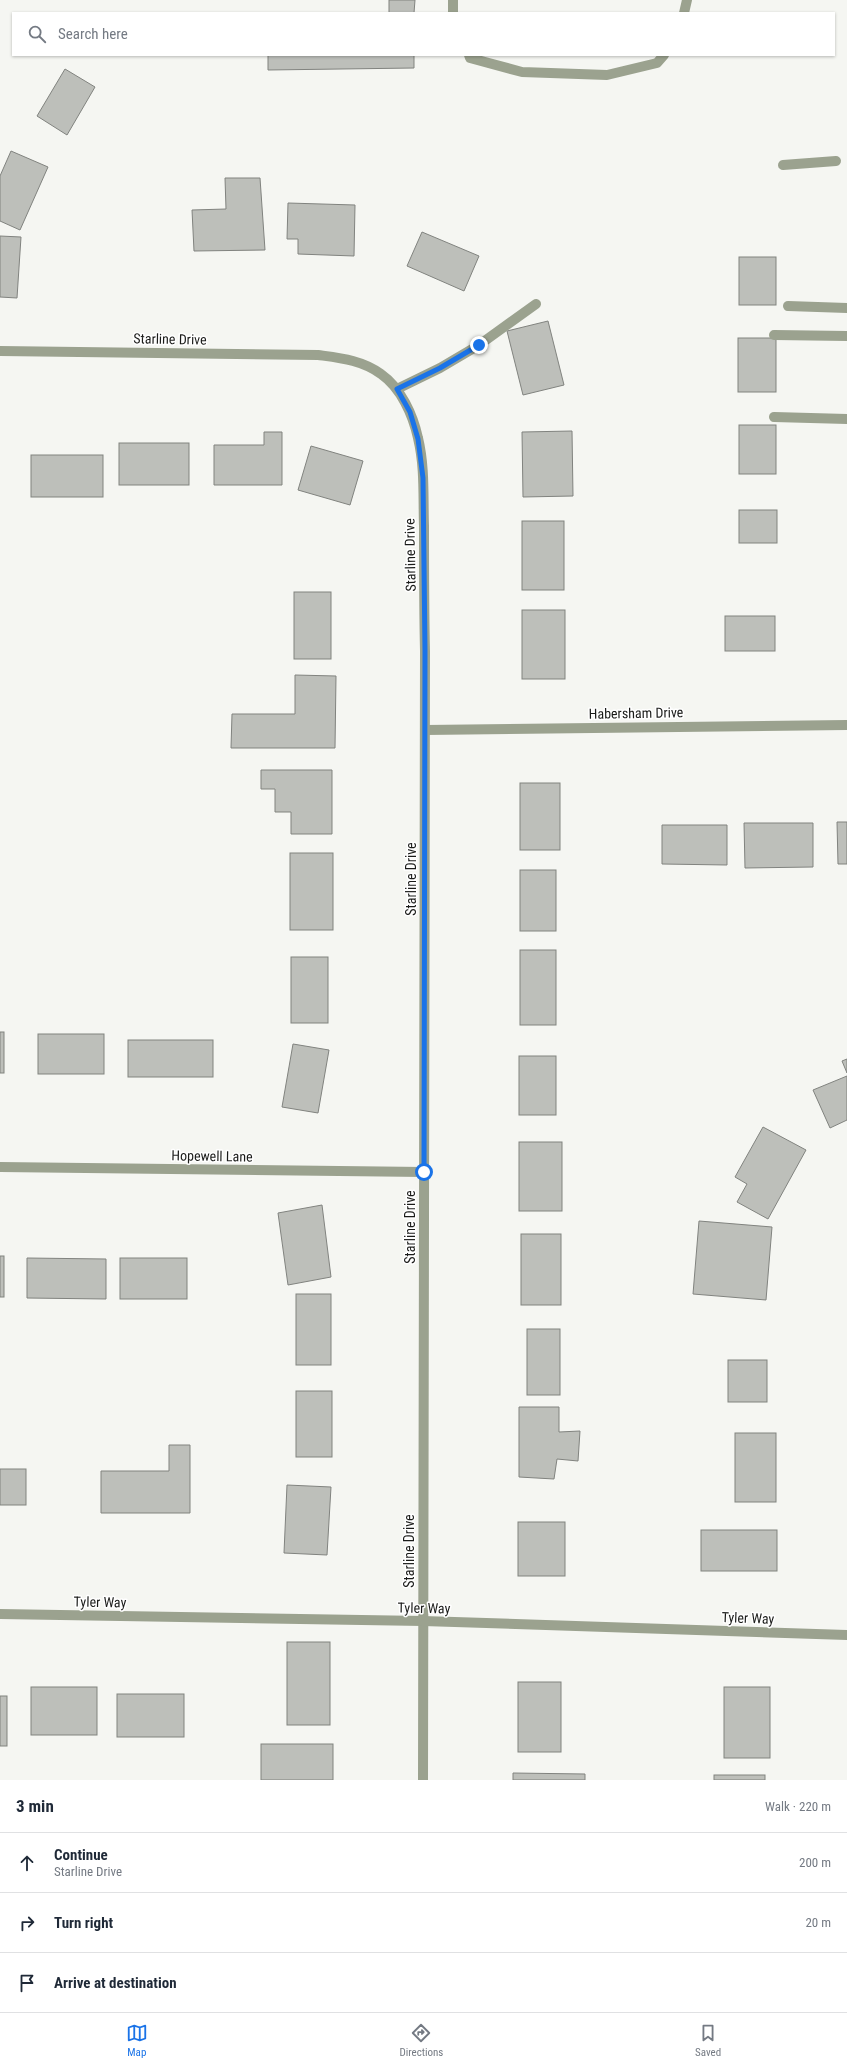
<!DOCTYPE html>
<html lang="en">
<head>
<meta charset="utf-8">
<style>
  :root { --surface:#fff; --page:#f2f2f3; --text:#1f2937; --muted:#747a83; --line:#e0e1e3; --accent:#1a73e8 }
  body { margin:0; font-family:"Roboto Condensed",sans-serif; background:var(--page); color:var(--text) }
  .stop { position:absolute; width:12px; height:12px; margin:-9px; border:3px solid #1a73e8; border-radius:50%; background:#fff }
  .stop.end { background:#1a73e8; border-color:#fff; box-shadow:0 1px 4px #0008 }
  .list { margin:0; padding:0; list-style:none }
  h2 { display:flex; justify-content:space-between; align-items:center; height:52px; margin:0; padding:0 16px; font-size:17px }
  h2 small { font-size:13px; font-weight:400; color:var(--muted) }
  .list li { display:grid; grid-template-columns:26px 1fr auto; gap:12px; align-items:center; box-sizing:border-box; height:60px; padding:0 16px; border-top:1px solid var(--line) }
  .list b { display:block; font-size:15px; white-space:nowrap }
  .list p { margin:0; font-size:13px; white-space:nowrap; color:var(--muted) }
  .list em { font-size:13px; font-style:normal; color:var(--muted) }
  .icon { flex:none; width:22px; height:22px; fill:none; stroke:currentColor; stroke-width:2; stroke-linecap:round; stroke-linejoin:round }
  .map { position:relative; flex:none; width:847px; height:1780px; overflow:hidden }
  .search { position:absolute; background:var(--surface); box-shadow:0 1px 3px #0004; left:12px; right:12px; top:12px; height:44px; display:flex; align-items:center; gap:10px; box-sizing:border-box; padding:0 14px; border-radius:0px; color:var(--muted); font-size:15px }
  .sheet { height:232px; background:var(--surface) }
  nav { display:flex; justify-content:space-around; align-items:center; box-sizing:border-box; height:56px; border-top:1px solid var(--line); background:var(--surface); font-size:11px; color:var(--muted) }
  nav a { display:grid; justify-items:center; gap:2px }
  nav .on { color:var(--accent) }
  .map>svg:first-child { display:block }
</style>
</head>
<body>
<div class="map">
<svg width="847" height="1780" viewBox="0 0 847 1780">
  <rect width="100%" height="100%" fill="#f5f6f2"/>
  <g fill="#bdbfba" stroke="#81837f">
    <polygon points="389,0 415,0 414,13 389,13"/>
    <polygon points="268,55 414,55 414,68 268,70"/>
    <polygon points="65,69 95,87 67,135 37,116"/>
    <polygon points="11,151 48,167 20,230 0,221 0,176"/>
    <polygon points="225,178 260,178 265,250 194,251 192,210 226,209"/>
    <polygon points="288,203 355,205 354,256 298,254 298,239 287,239"/>
    <polygon points="422,232 479,256 464,291 407,266"/>
    <polygon points="0,236 21,237 17,298 0,297"/>
    <rect x="739" y="257" width="37" height="48"/>
    <polygon points="548,321 564,385 523,395 507,331"/>
    <rect x="738" y="338" width="38" height="54"/>
    <rect x="739" y="425" width="37" height="49"/>
    <polygon points="572,431 573,496 523,497 522,432"/>
    <polygon points="264,432 282,432 282,485 214,485 214,445 264,445"/>
    <rect x="119" y="443" width="70" height="42"/>
    <polygon points="311,446 363,461 350,505 298,490"/>
    <rect x="31" y="455" width="72" height="42"/>
    <rect x="739" y="510" width="38" height="33"/>
    <rect x="522" y="521" width="42" height="69"/>
    <rect x="294" y="592" width="37" height="67"/>
    <rect x="522" y="610" width="43" height="69"/>
    <rect x="725" y="616" width="50" height="35"/>
    <polygon points="295,675 336,676 335,748 231,748 232,714 295,714"/>
    <polygon points="261,770 332,770 332,834 291,834 291,812 275,812 275,789 261,789"/>
    <rect x="520" y="783" width="40" height="67"/>
    <polygon points="837,822 847,822 847,864 838,864"/>
    <polygon points="744,823 813,823 813,867 745,868"/>
    <polygon points="662,825 727,825 727,865 662,864"/>
    <rect x="290" y="853" width="43" height="77"/>
    <rect x="520" y="870" width="36" height="61"/>
    <rect x="520" y="950" width="36" height="75"/>
    <rect x="291" y="957" width="37" height="66"/>
    <rect x="0" y="1032" width="4" height="41"/>
    <rect x="38" y="1034" width="66" height="40"/>
    <rect x="128" y="1040" width="85" height="37"/>
    <polygon points="293,1044 329,1050 318,1113 282,1107"/>
    <rect x="519" y="1056" width="37" height="59"/>
    <polygon points="847,1059 847,1073 842,1061"/>
    <polygon points="847,1076 847,1120 830,1128 813,1090"/>
    <polygon points="763,1127 806,1150 768,1219 737,1202 747,1184 735,1177"/>
    <rect x="519" y="1142" width="43" height="69"/>
    <polygon points="322,1205 331,1277 288,1285 278,1213"/>
    <polygon points="699,1221 772,1227 766,1300 693,1294"/>
    <rect x="521" y="1234" width="40" height="71"/>
    <rect x="0" y="1256" width="4" height="41"/>
    <polygon points="27,1258 106,1259 106,1299 27,1298"/>
    <rect x="120" y="1258" width="67" height="41"/>
    <rect x="296" y="1294" width="35" height="71"/>
    <rect x="527" y="1329" width="33" height="66"/>
    <rect x="728" y="1360" width="39" height="42"/>
    <rect x="296" y="1391" width="36" height="66"/>
    <polygon points="519,1407 559,1407 559,1432 580,1431 578,1461 557,1459 554,1479 519,1477"/>
    <rect x="735" y="1433" width="41" height="69"/>
    <polygon points="169,1445 190,1445 190,1513 101,1513 101,1471 169,1471"/>
    <rect x="0" y="1469" width="26" height="36"/>
    <polygon points="287,1485 331,1487 327,1555 284,1553"/>
    <rect x="518" y="1522" width="47" height="54"/>
    <rect x="701" y="1530" width="76" height="41"/>
    <rect x="287" y="1642" width="43" height="83"/>
    <rect x="518" y="1682" width="43" height="70"/>
    <rect x="31" y="1687" width="66" height="48"/>
    <rect x="724" y="1687" width="46" height="71"/>
    <rect x="117" y="1694" width="67" height="43"/>
    <rect x="0" y="1696" width="7" height="50"/>
    <rect x="261" y="1744" width="72" height="36"/>
    <polygon points="513,1773 585,1774 585,1780 513,1780"/>
    <rect x="714" y="1775" width="51" height="5"/>
  </g>
  <g fill="none" stroke-linecap="round" stroke-linejoin="round">
    <g stroke="#9ba28f" stroke-width="10">
      <polyline points="453,0 453,13"/>
      <polyline points="684,13 687,0"/>
      <polyline points="469,55 470,58 522,72 607,75 657,63 664,55"/>
      <polyline points="783,165 836,161"/>
      <polyline points="788,306 847,308"/>
      <polyline points="774,335 847,336"/>
      <polyline points="397,389 440,368 479,345 536,304"/>
      <polyline points="774,417 847,419"/>
    </g>
    <g stroke="#9ba28f" stroke-width="10">
      <path d="M0 351 318 355C340 358 362 360 381 374 401 388 413 415 418 438 425 467 423 497 424 526 424 567 424 609 425 651L423 1780"/>
      <polyline points="425,730 847,725"/>
      <polyline points="0,1167 424,1172"/>
      <polyline points="0,1614 423,1621 847,1635"/>
    </g>
  </g>
  <g fill="none" stroke-linecap="round" stroke-linejoin="round">
    <polyline stroke="#1a73e8" stroke-width="5" points="424,1172 425,650 423,478 418,439 410,412 397,389 440,368 479,345"/>
  </g>
  <g text-anchor="middle" stroke-width="3" stroke-linejoin="round" paint-order="stroke">
    <g font-size="14" fill="#1a1b19" stroke="#fff">
      <text transform="translate(170 339) rotate(1)" y="5">Starline Drive</text>
      <text transform="translate(410 555) rotate(-91)" y="5">Starline Drive</text>
      <text transform="translate(636 713) rotate(-1)" y="5">Habersham Drive</text>
      <text transform="translate(411 879) rotate(-90)" y="5">Starline Drive</text>
      <text transform="translate(212 1156) rotate(1)" y="5">Hopewell Lane</text>
      <text transform="translate(410 1227) rotate(-90)" y="5">Starline Drive</text>
      <text transform="translate(409 1551) rotate(-90)" y="5">Starline Drive</text>
      <text transform="translate(100 1602) rotate(1)" y="5">Tyler Way</text>
      <text transform="translate(424 1608) rotate(1)" y="5">Tyler Way</text>
      <text transform="translate(748 1618) rotate(2)" y="5">Tyler Way</text>
    </g>
  </g>
</svg>
<div class="stop" style="left:424px;top:1172px"></div>
<div class="stop end" style="left:479px;top:345px"></div>
<div class="search"><svg class="icon" aria-label="search" viewBox="0 0 24 24"><circle cx="10" cy="10" r="6"/><path d="M15 15l6 6"/></svg>Search here</div>
</div>
<section class="sheet">
<h2>3 min<small>Walk · 220 m</small></h2>
<ul class="list">
<li><svg class="icon" aria-label="ahead" viewBox="0 0 24 24"><path d="M12 20V5M6 11l6-6 6 6"/></svg><div><b>Continue</b><p>Starline Drive</p></div><em>200 m</em></li>
<li><svg class="icon" aria-label="right" viewBox="0 0 24 24"><path d="M7 20v-9h11M14 6l5 5-5 5"/></svg><div><b>Turn right</b></div><em>20 m</em></li>
<li><svg class="icon" aria-label="arrive" viewBox="0 0 24 24"><path d="M6 21V4h12l-3 4 3 4H6"/></svg><div><b>Arrive at destination</b></div></li>
</ul>
</section>
<nav>
<a class="on"><svg class="icon" aria-label="map" viewBox="0 0 24 24"><path d="M3 6l6-2 6 2 6-2v14l-6 2-6-2-6 2zM9 4v14M15 6v14"/></svg>Map</a>
<a><svg class="icon" aria-label="directions" viewBox="0 0 24 24"><path d="M12 3l9 9-9 9-9-9zM9 14v-3h6M13 9l2 2-2 2"/></svg>Directions</a>
<a><svg class="icon" aria-label="saved" viewBox="0 0 24 24"><path d="M7 4h10v16l-5-4-5 4z"/></svg>Saved</a>
</nav>
</body>
</html>
